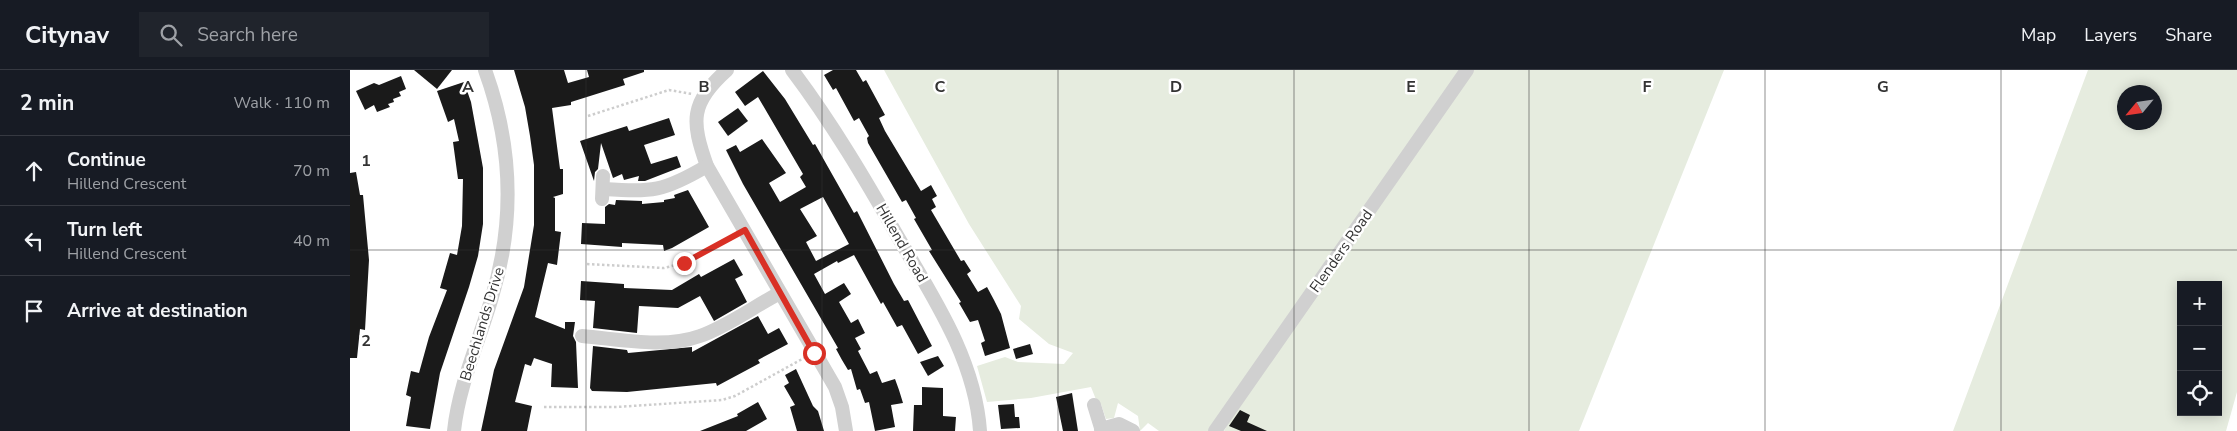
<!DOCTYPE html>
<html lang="en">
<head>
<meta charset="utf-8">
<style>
  :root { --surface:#171b24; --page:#20242c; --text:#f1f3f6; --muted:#9ea1a6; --line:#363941 }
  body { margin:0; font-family:"Nunito Sans",sans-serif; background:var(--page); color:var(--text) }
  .controls { position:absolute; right:15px; bottom:15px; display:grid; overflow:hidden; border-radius:0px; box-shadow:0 2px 12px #0003 }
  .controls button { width:45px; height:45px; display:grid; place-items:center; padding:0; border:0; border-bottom:1px solid var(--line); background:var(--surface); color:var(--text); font:25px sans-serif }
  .compass { position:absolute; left:1767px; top:15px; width:45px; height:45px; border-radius:50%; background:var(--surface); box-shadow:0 2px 12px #0003; rotate:241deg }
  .stop { position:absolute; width:15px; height:15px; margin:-11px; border:4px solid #d93025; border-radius:50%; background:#fff }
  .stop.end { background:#d93025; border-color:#fff; box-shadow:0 1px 5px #0008 }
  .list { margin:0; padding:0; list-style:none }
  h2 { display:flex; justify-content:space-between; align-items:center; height:65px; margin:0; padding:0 20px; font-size:21px }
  h2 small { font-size:16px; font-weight:400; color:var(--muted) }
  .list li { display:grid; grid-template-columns:32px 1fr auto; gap:15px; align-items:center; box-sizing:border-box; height:70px; padding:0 20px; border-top:1px solid var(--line) }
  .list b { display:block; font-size:19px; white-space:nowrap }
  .list p { margin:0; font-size:16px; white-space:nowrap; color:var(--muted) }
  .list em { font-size:16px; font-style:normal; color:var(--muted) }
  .icon { flex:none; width:28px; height:28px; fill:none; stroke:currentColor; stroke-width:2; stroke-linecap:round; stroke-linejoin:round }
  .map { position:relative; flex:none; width:1887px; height:361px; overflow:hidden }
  header { display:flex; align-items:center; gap:30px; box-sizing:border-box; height:70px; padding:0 25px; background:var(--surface); border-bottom:1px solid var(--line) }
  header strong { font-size:24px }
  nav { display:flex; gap:28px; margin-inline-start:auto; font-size:18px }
  .search { width:350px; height:45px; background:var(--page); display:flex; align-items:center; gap:12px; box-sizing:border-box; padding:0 18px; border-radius:0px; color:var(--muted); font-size:19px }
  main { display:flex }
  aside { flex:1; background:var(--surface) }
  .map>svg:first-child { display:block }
</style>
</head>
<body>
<header>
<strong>Citynav</strong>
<div class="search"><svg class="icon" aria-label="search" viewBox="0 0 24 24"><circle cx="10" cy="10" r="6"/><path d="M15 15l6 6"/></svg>Search here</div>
<nav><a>Map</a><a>Layers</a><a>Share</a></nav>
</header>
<main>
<aside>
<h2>2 min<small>Walk · 110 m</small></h2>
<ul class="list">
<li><svg class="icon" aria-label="ahead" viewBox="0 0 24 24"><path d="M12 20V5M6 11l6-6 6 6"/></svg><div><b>Continue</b><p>Hillend Crescent</p></div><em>70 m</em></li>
<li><svg class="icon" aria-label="left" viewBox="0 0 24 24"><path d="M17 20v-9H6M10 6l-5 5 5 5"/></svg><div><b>Turn left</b><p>Hillend Crescent</p></div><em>40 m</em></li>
<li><svg class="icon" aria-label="arrive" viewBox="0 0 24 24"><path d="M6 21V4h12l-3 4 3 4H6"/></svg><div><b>Arrive at destination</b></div></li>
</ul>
</aside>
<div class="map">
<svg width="1887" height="361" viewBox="0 0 1887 361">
  <rect width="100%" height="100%" fill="#fff"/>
  <g fill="#e6ecdf" fill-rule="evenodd">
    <polygon points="534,0 1111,0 858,361 809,361 798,353 790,361 788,346 768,333 764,348 756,349 751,334 747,332 741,317 681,328 637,332 627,296 655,287 668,292 714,294 723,283 699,274 669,249 671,236 619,154"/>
    <polygon points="1124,0 1374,0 1229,361 874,361 895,322"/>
    <path d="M1738 0H1887V322L1876 361H1603ZM1774 22H1804V52H1774ZM1831 215H1868V342H1831Z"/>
  </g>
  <g fill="#1a1a1a" fill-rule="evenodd">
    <polygon points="64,0 102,0 87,19"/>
    <polygon points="164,0 214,0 218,13 239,7 237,0 294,0 294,2 273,9 275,15 221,32 221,35 202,38 210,99 213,99 213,124 203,127 205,128 205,161 211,162 207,195 198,193 185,247 215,259 215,252 225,252 223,266 226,272 228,318 201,317 202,294 184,288 181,296 175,294 165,332 182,336 177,361 131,361 144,300 174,217 184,155 184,95 180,66 175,37"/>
    <polygon points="483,0 506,0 513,12 516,10 535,45 529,48 535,61 571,121 581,115 587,126 582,129 586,137 581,140 611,191 614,190 621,201 617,204 628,222 637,217 644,230 651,244 660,278 635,286 631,273 635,271 628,250 620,252 609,233 611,232 579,181 582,180 564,149 566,148 556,130 552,132 518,73 517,68 519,66 509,48 504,51 486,18 483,20 474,5"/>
    <path d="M413 1 435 29 463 75 465 74 504 143 507 141 544 214 554 231 558 230 582 276 568 284 552 255 547 257 533 232 531 234 504 185 488 193 487 191 464 204 475 224 494 213 501 224 489 232 501 253 508 249 515 263 505 268 511 279 508 281 520 304 527 301 532 313 545 309 549 320 553 333 541 335 545 357 525 361 519 332 515 333 510 319 507 320 501 299 498 300 492 290 486 279 488 278 393 114 376 80 386 75 390 82 412 69 436 103 419 113 430 132 456 117 450 107 453 104 408 27 395 36 385 22ZM473 127 499 174 466 191 456 172 467 166 450 139Z"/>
    <polygon points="51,6 56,19 49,22 51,26 43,29 44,32 38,34 40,37 27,42 24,35 15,40 6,21 24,13 29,15"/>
    <polygon points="114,12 121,32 133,98 133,154 128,186 119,217 90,303 80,359 56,356 61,327 56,325 61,301 69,303 79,267 97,220 90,218 100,183 107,185 112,156 113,109 108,109 103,72 109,71 104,49 98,52 87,21"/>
    <polygon points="388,38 398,51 378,66 368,52"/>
    <polygon points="319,48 325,65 294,75 301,94 327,86 331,97 295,111 288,111 289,106 274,110 272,104 263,108 251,73 248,99 245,102 244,111 230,71 277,56 279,61"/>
    <polygon points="6,102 10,125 13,125 19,190 15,260 10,259 7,288 0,288 0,103"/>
    <polygon points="338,120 359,157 322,178 314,181 313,175 272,173 272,177 231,174 232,153 255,154 255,137 259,134 265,135 266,130 292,131 292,134 314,132 314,130 325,128 324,125"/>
    <polygon points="384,189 393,205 385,209 397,232 364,251 350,226 328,238 289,236 287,263 243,258 245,231 230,230 231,211 274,214 274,218 322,220 349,204 351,207"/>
    <polygon points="408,246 418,264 429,258 438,274 408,290 410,293 367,316 366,313 277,322 242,321 240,318 243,276 277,280 278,283 342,277 342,282"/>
    <polygon points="680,274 683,284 666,289 663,279"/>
    <polygon points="588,286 594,296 578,306 570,292"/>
    <polygon points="446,299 463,336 468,341 474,361 447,361 440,337 445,335 434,316 439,313 435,305"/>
    <polygon points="572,317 593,318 593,346 606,347 605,361 563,361 564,335 572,335"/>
    <polygon points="722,323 728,361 713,361 706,327"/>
    <polygon points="408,332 417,349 396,361 350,361 388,346 387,344"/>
    <polygon points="664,334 665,347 669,347 670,358 651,359 648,335"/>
    <polygon points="890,340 900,345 897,352 917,361 891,361 879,356"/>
  </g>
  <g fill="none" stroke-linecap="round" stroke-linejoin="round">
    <g stroke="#cdcdcd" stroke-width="2.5" stroke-dasharray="2.5 2.5" stroke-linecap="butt">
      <polyline points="238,46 319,20 342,24"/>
      <polyline points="237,194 314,198 334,193 383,167"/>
      <polyline points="194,337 267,337 372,330 385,326 454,288"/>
    </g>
    <g stroke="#d0d0d0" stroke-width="14">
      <path d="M377 0C340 33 341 51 357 96L485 317 492 337 496 361"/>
      <path d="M442 0C482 53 515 109 548 167 583 227 625 289 630 361"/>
      <path d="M253 119C303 122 313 122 357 96"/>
      <polyline points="252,129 253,106"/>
      <path d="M232 266C269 269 314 279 350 266 378 256 403 237 430 223"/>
      <polyline points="744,335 752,361"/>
      <polyline points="751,359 769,354 783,361"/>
      <path d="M104 361C109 314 129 272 142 227 165 151 162 74 135 0"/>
      <polyline points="865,361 1117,0"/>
    </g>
  </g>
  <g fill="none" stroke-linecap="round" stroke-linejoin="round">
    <polyline stroke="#d93025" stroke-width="6" points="334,193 395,160 464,283"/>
  </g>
  <path fill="none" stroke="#333" stroke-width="1" stroke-opacity="0.55" d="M236 0V361M472 0V361M708 0V361M944 0V361M1179 0V361M1415 0V361M1651 0V361M0 180H1887"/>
  <g text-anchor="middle" stroke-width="5" stroke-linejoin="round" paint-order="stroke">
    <g font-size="15" fill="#333" stroke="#fff">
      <text transform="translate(552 173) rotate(60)" y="5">Hillend Road</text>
      <text transform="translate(991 181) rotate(-55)" y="5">Flenders Road</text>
      <text transform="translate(132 254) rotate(-73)" y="5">Beechlands Drive</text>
    </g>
  </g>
  <g font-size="16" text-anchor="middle" font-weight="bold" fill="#333" stroke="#fff" stroke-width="5" stroke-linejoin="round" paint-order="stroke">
    <text x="118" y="22">A</text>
    <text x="354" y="22">B</text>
    <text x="590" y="22">C</text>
    <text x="826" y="22">D</text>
    <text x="1061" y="22">E</text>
    <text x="1297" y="22">F</text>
    <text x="1533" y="22">G</text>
    <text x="16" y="96">1</text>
    <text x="16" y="276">2</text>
  </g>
</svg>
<div class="controls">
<button>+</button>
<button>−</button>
<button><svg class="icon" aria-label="locate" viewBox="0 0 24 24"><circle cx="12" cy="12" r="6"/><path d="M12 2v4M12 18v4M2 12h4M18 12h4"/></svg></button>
</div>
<svg class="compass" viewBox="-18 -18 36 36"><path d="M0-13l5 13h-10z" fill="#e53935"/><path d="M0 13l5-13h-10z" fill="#9ea1a6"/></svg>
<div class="stop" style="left:464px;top:283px"></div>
<div class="stop end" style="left:334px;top:193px"></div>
</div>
</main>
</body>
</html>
